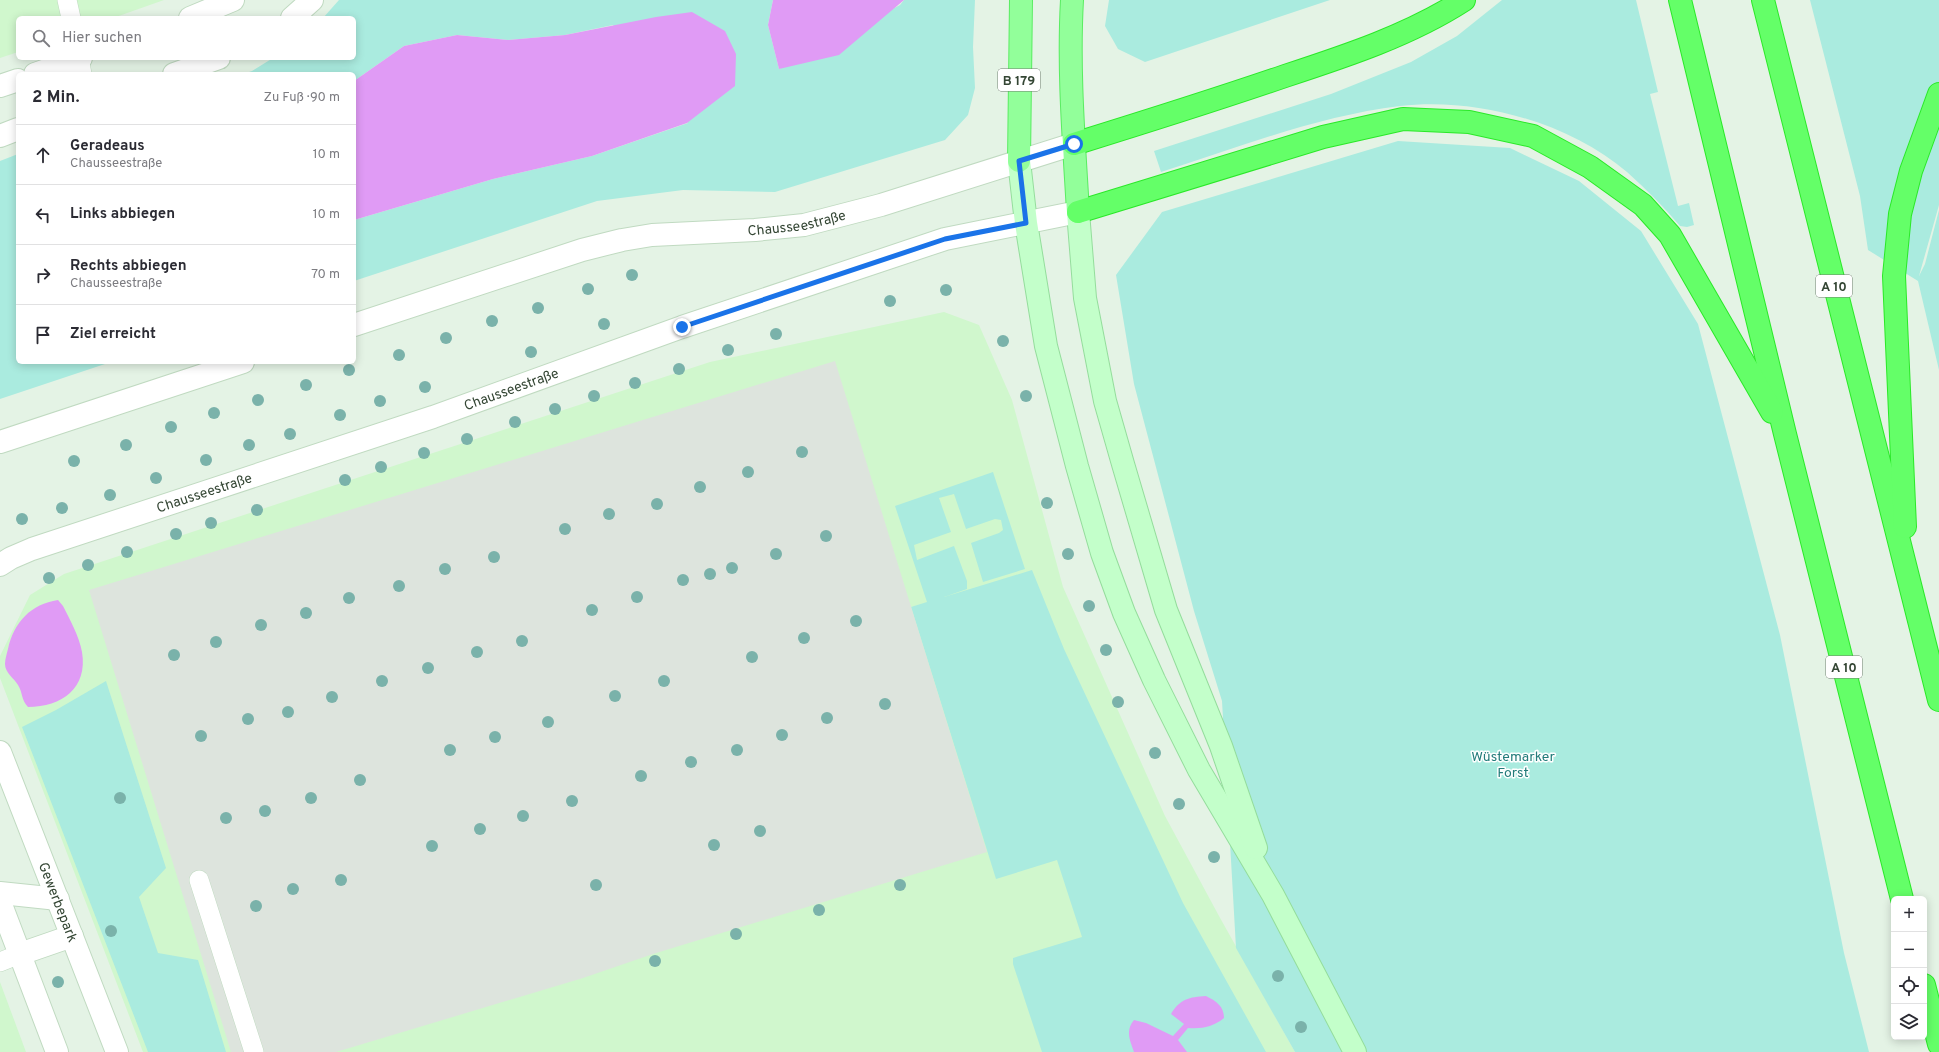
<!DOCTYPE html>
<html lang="de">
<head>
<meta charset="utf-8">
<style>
  :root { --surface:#fff; --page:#f2f2f3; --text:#2b2b33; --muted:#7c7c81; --line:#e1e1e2 }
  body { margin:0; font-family:Overpass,sans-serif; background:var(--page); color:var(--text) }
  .controls { position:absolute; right:12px; bottom:12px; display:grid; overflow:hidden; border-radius:6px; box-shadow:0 2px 10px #0003 }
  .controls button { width:36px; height:36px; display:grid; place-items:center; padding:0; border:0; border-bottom:1px solid var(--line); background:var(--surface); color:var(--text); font:20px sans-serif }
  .stop { position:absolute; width:12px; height:12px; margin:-9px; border:3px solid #1a73e8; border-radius:50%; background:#fff }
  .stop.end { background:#1a73e8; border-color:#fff; box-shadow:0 1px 4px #0008 }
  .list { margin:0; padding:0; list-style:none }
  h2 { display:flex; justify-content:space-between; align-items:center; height:52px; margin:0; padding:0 16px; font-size:17px }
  h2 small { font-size:13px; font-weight:400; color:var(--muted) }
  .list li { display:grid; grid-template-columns:26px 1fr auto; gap:12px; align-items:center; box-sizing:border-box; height:60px; padding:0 16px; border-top:1px solid var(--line) }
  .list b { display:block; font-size:15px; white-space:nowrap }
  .list p { margin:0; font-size:13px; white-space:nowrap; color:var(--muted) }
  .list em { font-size:13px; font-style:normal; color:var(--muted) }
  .icon { flex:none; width:22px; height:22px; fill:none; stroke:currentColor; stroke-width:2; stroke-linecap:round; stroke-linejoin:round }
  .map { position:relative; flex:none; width:1939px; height:1052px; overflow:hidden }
  .search { position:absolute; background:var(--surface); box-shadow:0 2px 10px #0003; left:16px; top:16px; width:340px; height:44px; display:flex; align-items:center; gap:10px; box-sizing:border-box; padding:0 14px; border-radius:6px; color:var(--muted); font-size:15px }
  .panel { position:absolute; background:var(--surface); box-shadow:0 2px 10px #0003; left:16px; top:72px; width:340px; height:292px; border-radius:6px }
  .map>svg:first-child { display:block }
</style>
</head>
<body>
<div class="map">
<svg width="1939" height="1052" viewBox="0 0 1939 1052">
  <rect width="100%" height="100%" fill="#e4f3e5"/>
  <g fill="#d0f7cd">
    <polygon points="0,0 164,0 113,18 18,18 18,52 0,58"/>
    <polygon points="944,312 979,325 1012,400 1063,587 1165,816 1219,916 1295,1052 143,1052 0,678 0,656 30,595 64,574 710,362"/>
    <polygon points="0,982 26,1052 0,1052"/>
  </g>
  <g fill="#aaebdf">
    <polygon points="339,0 773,0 768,25 779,69 900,5 904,0 975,0 973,47 975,88 968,115 945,140 775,192 683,190 597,201 354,281 354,220 493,179 592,156 688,123 613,25 565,35 508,40 457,35 404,46 354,81 354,74 243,74 252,71 273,58 354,58 354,18 323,18"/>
    <polygon points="1109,0 1330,0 1145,62 1118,49 1105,26"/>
    <path d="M1502 0H1636L1658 92 1650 94 1678 206 1689 203 1694 225 1687 227 1680 226C1664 207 1646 189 1627 172 1568 122 1476 97 1400 106 1318 116 1239 147 1161 172L1154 151 1331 94 1411 62 1457 36Z"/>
    <polygon points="1810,0 1939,0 1939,205 1919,276 1925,264 1939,210 1939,370 1918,281 1868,250 1860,196"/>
    <polygon points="1398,141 1510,148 1579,181 1641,231 1698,324 1780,635 1844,953 1869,1052 1295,1052 1236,948 1222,701 1194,611 1134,384 1116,275 1162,212"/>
    <polygon points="18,154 18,362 111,362 0,399 0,161"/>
    <polygon points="993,472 1025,569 983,582 971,543 999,533 1003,530 1001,520 995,519 966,529 954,494 939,498 951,532 914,545 917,560 954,546 967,581 967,589 944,597 1032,570 1064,649 1183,903 1266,1052 1042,1052 1013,964 1013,958 1082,937 1057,860 996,879 911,607 927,602 895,506"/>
    <polygon points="106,681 166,868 139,897 158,953 198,960 226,1052 148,1052 22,727 56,710"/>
  </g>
  <polygon fill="#dde4dd" points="835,361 987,852 653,954 583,978 336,1052 231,1052 89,590"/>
  <g fill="#e09bf5">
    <polygon points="773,0 904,0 839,55 779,69 768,25"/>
    <polygon points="692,12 725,31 736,54 735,86 687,123 592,156 493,179 354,220 354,81 404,46 457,35 508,40 565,35 656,17"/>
    <path d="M58 600 63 606C70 620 79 636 82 652 88 688 62 707 28 707 21 700 23 693 18 685 14 678 5 673 5 664 5 659 7 653 8 649 14 622 31 604 58 600Z"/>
    <path d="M1206 996C1216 1001 1224 1006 1224 1018 1213 1027 1202 1029 1188 1028L1178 1040 1187 1052H1134C1130 1040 1125 1031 1134 1020L1146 1023 1173 1036 1184 1024 1171 1014C1180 999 1189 997 1206 996Z"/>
  </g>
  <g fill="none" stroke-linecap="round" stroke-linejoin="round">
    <g stroke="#c0dac1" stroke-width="20">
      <g id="service">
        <polyline points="67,0 71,18"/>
        <polyline points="79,58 82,74"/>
        <polyline points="199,880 254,1052"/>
        <polyline points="0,962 20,954"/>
      </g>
    </g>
    <g stroke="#c0dac1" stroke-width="24">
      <g id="minor">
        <polyline points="190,18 233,0"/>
        <polyline points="292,18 312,0"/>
        <polyline points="35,74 81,58"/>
        <polyline points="174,74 219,58"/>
        <polyline points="0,86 18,80"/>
        <polyline points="0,136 18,129"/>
      </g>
    </g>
    <g stroke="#c0dac1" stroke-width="24">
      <g id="tertiary">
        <path id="s1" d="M354 325 582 250 622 240 652 235 755 230 804 225 881 205 1074 144"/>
        <polyline points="0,442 243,362"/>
        <path id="s2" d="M0 565 11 558 32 549 433 417 682 327 945 239 1078 212"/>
        <path id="s3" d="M0 752 117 1052"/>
        <polyline points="0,893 58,899"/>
        <polyline points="0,902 57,1052"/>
        <polyline points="20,954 72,936"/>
      </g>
    </g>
    <g stroke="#94dd9c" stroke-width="24">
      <g id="secondary">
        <polyline points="1019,161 1026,223 1046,346 1077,466 1102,553 1124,613 1154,680 1199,770 1273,895 1355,1052"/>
        <polyline points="1078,212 1085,298 1105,401 1123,464 1166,610 1221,746 1256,848"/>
      </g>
    </g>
    <g stroke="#5aec62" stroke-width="24">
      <g id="primary">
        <path d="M1072 0C1068 70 1074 142 1078 212"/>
        <polyline points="1019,161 1021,0"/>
      </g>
    </g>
    <g stroke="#2be829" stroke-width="24">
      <g id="motorway">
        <polyline points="1680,0 1785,434 1902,899"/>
        <polyline points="1763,0 1939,700"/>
        <path d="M1074 144C1145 122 1215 100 1285 76 1346 56 1410 35 1464 0"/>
        <polyline points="1078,212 1323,137 1403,119 1469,122 1533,136 1590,167 1643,205 1670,235 1772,412"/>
        <polyline points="1905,527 1894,276 1900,214 1911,171 1939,94"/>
        <polyline points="1924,985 1939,1044"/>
      </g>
    </g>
    <use href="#service" stroke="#fff" stroke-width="19"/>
    <use href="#minor" stroke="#fff" stroke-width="22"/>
    <use href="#tertiary" stroke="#fff" stroke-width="22"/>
    <use href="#secondary" stroke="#c3ffca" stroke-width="22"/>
    <use href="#primary" stroke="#92ff9a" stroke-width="22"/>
    <use href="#motorway" stroke="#64ff68" stroke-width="22"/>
  </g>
  <g fill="#7ab2aa">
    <circle cx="632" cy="275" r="6"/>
    <circle cx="588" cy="289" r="6"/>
    <circle cx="946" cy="290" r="6"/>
    <circle cx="890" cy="301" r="6"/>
    <circle cx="538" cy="308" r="6"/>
    <circle cx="492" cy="321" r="6"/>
    <circle cx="604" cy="324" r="6"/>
    <circle cx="776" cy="334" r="6"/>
    <circle cx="446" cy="338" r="6"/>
    <circle cx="1003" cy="341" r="6"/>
    <circle cx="728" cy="350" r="6"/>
    <circle cx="531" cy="352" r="6"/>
    <circle cx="399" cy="355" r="6"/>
    <circle cx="679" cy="369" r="6"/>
    <circle cx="349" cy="370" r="6"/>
    <circle cx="635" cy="383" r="6"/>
    <circle cx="306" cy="385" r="6"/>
    <circle cx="425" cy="387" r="6"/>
    <circle cx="594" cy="396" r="6"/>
    <circle cx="1026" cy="396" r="6"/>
    <circle cx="258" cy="400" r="6"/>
    <circle cx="380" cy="401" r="6"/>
    <circle cx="555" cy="409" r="6"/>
    <circle cx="214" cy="413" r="6"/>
    <circle cx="340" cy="415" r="6"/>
    <circle cx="515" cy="422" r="6"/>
    <circle cx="171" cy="427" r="6"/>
    <circle cx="290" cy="434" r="6"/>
    <circle cx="467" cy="439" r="6"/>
    <circle cx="126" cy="445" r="6"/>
    <circle cx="249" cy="445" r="6"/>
    <circle cx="802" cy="452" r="6"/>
    <circle cx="424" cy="453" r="6"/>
    <circle cx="206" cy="460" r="6"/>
    <circle cx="74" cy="461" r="6"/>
    <circle cx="381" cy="467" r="6"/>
    <circle cx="748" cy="472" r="6"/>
    <circle cx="156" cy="478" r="6"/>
    <circle cx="345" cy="480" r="6"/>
    <circle cx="700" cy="487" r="6"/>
    <circle cx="110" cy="495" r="6"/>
    <circle cx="1047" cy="503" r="6"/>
    <circle cx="657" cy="504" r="6"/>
    <circle cx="62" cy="508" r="6"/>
    <circle cx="257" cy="510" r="6"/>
    <circle cx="609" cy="514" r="6"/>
    <circle cx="22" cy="519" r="6"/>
    <circle cx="211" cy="523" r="6"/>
    <circle cx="565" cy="529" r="6"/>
    <circle cx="176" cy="534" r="6"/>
    <circle cx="826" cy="536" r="6"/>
    <circle cx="127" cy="552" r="6"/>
    <circle cx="776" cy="554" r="6"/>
    <circle cx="1068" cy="554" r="6"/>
    <circle cx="494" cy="557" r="6"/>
    <circle cx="88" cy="565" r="6"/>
    <circle cx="732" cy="568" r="6"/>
    <circle cx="445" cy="569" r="6"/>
    <circle cx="710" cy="574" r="6"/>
    <circle cx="49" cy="578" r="6"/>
    <circle cx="683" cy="580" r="6"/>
    <circle cx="399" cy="586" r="6"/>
    <circle cx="637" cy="597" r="6"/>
    <circle cx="349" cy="598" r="6"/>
    <circle cx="1089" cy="606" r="6"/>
    <circle cx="592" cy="610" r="6"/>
    <circle cx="306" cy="613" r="6"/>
    <circle cx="856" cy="621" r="6"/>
    <circle cx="261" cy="625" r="6"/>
    <circle cx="804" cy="638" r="6"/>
    <circle cx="522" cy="641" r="6"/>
    <circle cx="216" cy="642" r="6"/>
    <circle cx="1106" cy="650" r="6"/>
    <circle cx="477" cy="652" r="6"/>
    <circle cx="174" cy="655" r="6"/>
    <circle cx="752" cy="657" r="6"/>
    <circle cx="428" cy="668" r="6"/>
    <circle cx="382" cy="681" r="6"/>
    <circle cx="664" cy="681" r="6"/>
    <circle cx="615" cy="696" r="6"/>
    <circle cx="332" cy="697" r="6"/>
    <circle cx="1118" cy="702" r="6"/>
    <circle cx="885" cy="704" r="6"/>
    <circle cx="288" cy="712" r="6"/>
    <circle cx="827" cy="718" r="6"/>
    <circle cx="248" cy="719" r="6"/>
    <circle cx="548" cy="722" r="6"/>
    <circle cx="782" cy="735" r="6"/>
    <circle cx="201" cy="736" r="6"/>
    <circle cx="495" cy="737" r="6"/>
    <circle cx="450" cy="750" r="6"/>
    <circle cx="737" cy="750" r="6"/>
    <circle cx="1155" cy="753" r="6"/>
    <circle cx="691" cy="762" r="6"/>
    <circle cx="641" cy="776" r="6"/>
    <circle cx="360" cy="780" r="6"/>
    <circle cx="120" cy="798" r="6"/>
    <circle cx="311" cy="798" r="6"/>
    <circle cx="572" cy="801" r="6"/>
    <circle cx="1179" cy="804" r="6"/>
    <circle cx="265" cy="811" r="6"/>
    <circle cx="523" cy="816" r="6"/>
    <circle cx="226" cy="818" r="6"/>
    <circle cx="480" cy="829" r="6"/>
    <circle cx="760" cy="831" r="6"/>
    <circle cx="714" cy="845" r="6"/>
    <circle cx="432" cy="846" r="6"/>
    <circle cx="1214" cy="857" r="6"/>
    <circle cx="341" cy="880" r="6"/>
    <circle cx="596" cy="885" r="6"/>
    <circle cx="900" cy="885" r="6"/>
    <circle cx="293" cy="889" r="6"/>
    <circle cx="256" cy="906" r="6"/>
    <circle cx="819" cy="910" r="6"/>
    <circle cx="111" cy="931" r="6"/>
    <circle cx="736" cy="934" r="6"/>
    <circle cx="655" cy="961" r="6"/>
    <circle cx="1278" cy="976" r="6"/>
    <circle cx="58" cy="982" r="6"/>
    <circle cx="1301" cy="1027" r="6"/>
  </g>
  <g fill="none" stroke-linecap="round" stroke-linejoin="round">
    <polyline stroke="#1a73e8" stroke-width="5" points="682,327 945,239 1026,223 1019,161 1074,144"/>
  </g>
  <g text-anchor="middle" stroke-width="3" stroke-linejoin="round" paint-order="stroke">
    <g fill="#fff" stroke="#717e71" stroke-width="1">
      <rect x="998" y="69" width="42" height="22" rx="3"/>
      <rect x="1816" y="275" width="36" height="22" rx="3"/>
      <rect x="1826" y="656" width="36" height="22" rx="3"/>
    </g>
    <g font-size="13" font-weight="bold" fill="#344634">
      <text x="1019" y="85">B 179</text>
      <text x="1834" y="291">A 10</text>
      <text x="1844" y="672">A 10</text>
    </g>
    <g font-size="14" fill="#344634" stroke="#fff">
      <text dy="5" stroke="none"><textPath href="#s1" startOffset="457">Chausseestraße</textPath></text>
      <text dy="5" stroke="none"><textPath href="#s2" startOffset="541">Chausseestraße</textPath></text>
      <text dy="5" stroke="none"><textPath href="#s2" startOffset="217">Chausseestraße</textPath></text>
      <text dy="5" stroke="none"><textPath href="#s3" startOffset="161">Gewerbepark</textPath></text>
    </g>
    <g font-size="14" fill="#237c7a" stroke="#fff">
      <text x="1513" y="761">Wüstemarker<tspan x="1513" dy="16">Forst</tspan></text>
    </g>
  </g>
</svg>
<div class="controls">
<button>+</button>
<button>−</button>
<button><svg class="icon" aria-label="locate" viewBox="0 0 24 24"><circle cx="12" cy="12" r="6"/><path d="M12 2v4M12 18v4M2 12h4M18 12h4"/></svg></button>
<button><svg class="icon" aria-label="layers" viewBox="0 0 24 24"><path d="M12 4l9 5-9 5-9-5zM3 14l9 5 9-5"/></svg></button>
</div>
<div class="stop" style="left:1074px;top:144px"></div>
<div class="stop end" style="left:682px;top:327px"></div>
<div class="search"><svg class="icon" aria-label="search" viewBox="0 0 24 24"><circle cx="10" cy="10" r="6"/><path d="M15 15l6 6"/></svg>Hier suchen</div>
<section class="panel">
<h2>2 Min.<small>Zu Fuß · 90 m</small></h2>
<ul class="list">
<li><svg class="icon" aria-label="ahead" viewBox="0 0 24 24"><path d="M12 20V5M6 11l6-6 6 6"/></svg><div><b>Geradeaus</b><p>Chausseestraße</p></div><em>10 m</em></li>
<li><svg class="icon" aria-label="left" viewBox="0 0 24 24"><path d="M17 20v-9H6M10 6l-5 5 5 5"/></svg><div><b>Links abbiegen</b></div><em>10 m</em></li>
<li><svg class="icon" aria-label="right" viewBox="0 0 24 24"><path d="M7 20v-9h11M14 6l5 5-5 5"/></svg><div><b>Rechts abbiegen</b><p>Chausseestraße</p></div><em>70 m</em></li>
<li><svg class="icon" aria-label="arrive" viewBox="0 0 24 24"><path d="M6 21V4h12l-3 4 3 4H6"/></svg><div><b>Ziel erreicht</b></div></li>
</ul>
</section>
</div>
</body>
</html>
